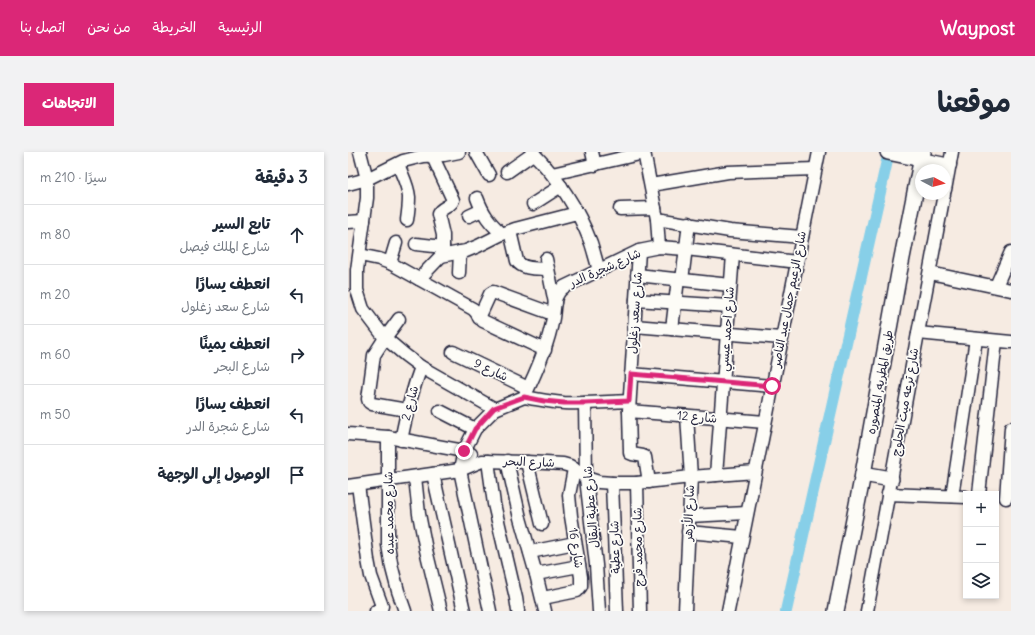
<!DOCTYPE html>
<html lang="ar">
<head>
<meta charset="utf-8">
<style>
  :root { --surface:#fff; --page:#f2f2f3; --text:#1f2937; --muted:#747a83; --line:#e0e1e3; --accent:#db2777 }
  body { margin:0; font-family:Delius,"Playpen Sans Arabic",sans-serif; background:var(--page); color:var(--text); direction:rtl }
  .controls { position:absolute; right:12px; bottom:12px; display:grid; overflow:hidden; border-radius:0px; box-shadow:0 2px 6px #0003 }
  .controls button { width:36px; height:36px; display:grid; place-items:center; padding:0; border:0; border-bottom:1px solid var(--line); background:var(--surface); color:var(--text); font:20px sans-serif }
  .compass { position:absolute; left:567px; top:12px; width:36px; height:36px; border-radius:50%; background:var(--surface); box-shadow:0 2px 6px #0003; rotate:97deg }
  .stop { position:absolute; width:12px; height:12px; margin:-9px; border:3px solid #db2777; border-radius:50%; background:#fff }
  .stop.end { background:#db2777; border-color:#fff; box-shadow:0 1px 4px #0008 }
  .list { margin:0; padding:0; list-style:none }
  h2 { display:flex; justify-content:space-between; align-items:center; height:52px; margin:0; padding:0 16px; font-size:17px }
  h2 small { font-size:13px; font-weight:400; color:var(--muted) }
  .list li { display:grid; grid-template-columns:26px 1fr auto; gap:12px; align-items:center; box-sizing:border-box; height:60px; padding:0 16px; border-top:1px solid var(--line) }
  .list b { display:block; font-size:15px; white-space:nowrap }
  .list p { margin:0; font-size:13px; white-space:nowrap; color:var(--muted) }
  .list em { font-size:13px; font-style:normal; color:var(--muted) }
  .icon { flex:none; width:22px; height:22px; fill:none; stroke:currentColor; stroke-width:2; stroke-linecap:round; stroke-linejoin:round }
  .map { position:relative; flex:none; width:663px; height:459px; overflow:hidden; direction:ltr; border-radius:0px }
  header { display:flex; align-items:center; gap:24px; box-sizing:border-box; height:56px; padding:0 20px; background:var(--accent); color:#fff }
  header strong { font-size:19px }
  nav { display:flex; gap:22px; margin-inline-start:auto; font-size:14px }
  .intro { display:flex; align-items:center; justify-content:space-between; box-sizing:border-box; height:96px; padding:0 24px }
  h1 { margin:0; font-size:28px }
  .button { padding:10px 18px; border-radius:0px; background:var(--accent); color:#fff; font-size:14px; font-weight:700 }
  main { display:flex; gap:24px; padding:0 24px }
  aside { flex:1; background:var(--surface); border-radius:0px; box-shadow:0 2px 6px #0003 }
  .map>svg:first-child { display:block }
</style>
</head>
<body>
<header>
<strong>Waypost</strong>
<nav><a>الرئيسية</a><a>الخريطة</a><a>من نحن</a><a>اتصل بنا</a></nav>
</header>
<div class="intro"><h1>موقعنا</h1><a class="button">الاتجاهات</a></div>
<main>
<div class="map">
<svg width="663" height="459" viewBox="0 0 663 459">
  <rect width="100%" height="100%" fill="#f6ebe2"/>
  <filter id="ink" filterUnits="userSpaceOnUse"><feTurbulence type="fractalNoise" baseFrequency=".025" numOctaves="2"/><feDisplacementMap in="SourceGraphic" scale="8" xChannelSelector="R" yChannelSelector="G"/><feConvolveMatrix kernelMatrix="1 2 1 2 8 2 1 2 1" color-interpolation-filters="sRGB"/></filter>
  <g filter="url(#ink)">
    <g fill="none" stroke-linecap="round" stroke-linejoin="round">
      <polyline stroke="#87cfe8" stroke-width="12" points="438,459 541,0"/>
      <g stroke="#22223b" stroke-width="15">
        <g id="minor">
          <polyline points="12,0 19,27 19,46 9,118 9,138 15,157 37,186 57,203 73,215 147,257"/>
          <polyline points="128,0 141,23"/>
          <path d="M184 0C210 26 230 57 243 91 246 100 248 109 251 118"/>
          <polyline points="244,0 247,13"/>
          <polyline points="296,0 309,67 311,95"/>
          <polyline points="573,7 602,13"/>
          <path d="M50 12C54 23 60 33 61 45 61 53 60 61 59 68"/>
          <polyline points="159,20 186,1"/>
          <polyline points="204,22 296,1"/>
          <polyline points="0,32 19,27 55,9 75,4 96,3 111,0"/>
          <polyline points="303,33 380,20 467,17"/>
          <polyline points="597,38 604,0"/>
          <path d="M129 46C135 62 141 70 154 82"/>
          <polyline points="185,52 213,34"/>
          <polyline points="272,57 307,56"/>
          <polyline points="121,64 134,58"/>
          <polyline points="309,67 382,79 454,85"/>
          <polyline points="0,70 16,69"/>
          <path d="M162 79 169 109C175 118 190 116 200 117"/>
          <polyline points="68,92 95,95"/>
          <path d="M291 99 281 259 282 299V301C287 304 292 302 297 305L301 330"/>
          <path d="M12 103 31 107 42 111 125 157C130 161 130 165 135 169L197 198"/>
          <polyline points="93,104 118,99 130,94 154,82 167,77 229,61"/>
          <polyline points="198,107 207,151"/>
          <polyline points="42,111 48,91"/>
          <polyline points="111,121 112,100"/>
          <polyline points="582,121 663,138"/>
          <polyline points="289,123 382,133"/>
          <path d="M71 127 93 104 95 95V83L90 62C93 55 103 55 105 48L84 3"/>
          <polyline points="334,128 341,71"/>
          <polyline points="648,134 663,100"/>
          <polyline points="288,148 381,154"/>
          <polyline points="131,166 142,142 145,140 205,162"/>
          <polyline points="51,167 37,186 26,203 20,247 21,250 24,252 59,258"/>
          <polyline points="286,174 433,186"/>
          <polyline points="324,177 330,127"/>
          <polyline points="570,181 663,190"/>
          <polyline points="105,200 180,236"/>
          <polyline points="283,222 424,234"/>
          <path d="M176 245C189 247 203 250 216 251 238 252 260 250 281 249"/>
          <polyline points="237,251 238,326 248,413 251,459"/>
          <polyline points="92,259 127,277"/>
          <polyline points="281,259 417,270"/>
          <polyline points="0,282 40,285 116,299 123,302"/>
          <polyline points="40,285 40,393 44,416 50,439 57,459"/>
          <path d="M53 288C58 263 64 239 73 215"/>
          <polyline points="140,309 146,352 168,446 170,459"/>
          <polyline points="159,309 172,366 188,422 197,459"/>
          <polyline points="179,310 194,372"/>
          <polyline points="85,322 116,459"/>
          <polyline points="368,323 385,103"/>
          <polyline points="67,325 71,362 78,398 93,459"/>
          <polyline points="264,331 269,459"/>
          <polyline points="289,331 292,459"/>
          <polyline points="10,333 20,408 23,424 34,454 33,457 28,459"/>
          <polyline points="0,334 112,318 134,309 179,310 215,312 222,314 238,326 251,330 264,331 289,331 343,325 407,320"/>
          <polyline points="540,342 618,345"/>
          <polyline points="631,342 648,189"/>
          <polyline points="604,344 628,187"/>
          <polyline points="658,346 663,276"/>
          <polyline points="341,364 399,361"/>
          <polyline points="340,380 394,385"/>
          <polyline points="182,400 227,391"/>
          <polyline points="188,422 231,414"/>
          <polyline points="195,446 229,439 233,434 233,425 223,364 221,343 226,317"/>
          <path d="M142 459 112 318 116 299 127 277 147 257 176 245C189 219 200 194 205 166 207 153 205 143 216 135L291 99 311 95 338 97 449 110"/>
          <polyline points="337,459 343,325 339,264"/>
          <polyline points="380,459 471,0"/>
          <polyline points="519,459 570,181 596,42"/>
        </g>
      </g>
      <g stroke="#22223b" stroke-width="18">
        <g id="major">
          <polyline points="540,0 573,7"/>
          <polyline points="515,322 543,327"/>
          <polyline points="488,459 515,322 551,121 575,0"/>
        </g>
      </g>
      <use href="#minor" stroke="#fdfcf7" stroke-width="12"/>
      <use href="#major" stroke="#fdfcf7" stroke-width="15"/>
    </g>
  </g>
  <g fill="none" stroke-linecap="round" stroke-linejoin="round" filter="url(#ink)">
    <polyline stroke="#db2777" stroke-width="5" points="116,299 127,277 146,256 176,245 196,249 216,251 237,251 281,249 283,222 424,234"/>
  </g>
  <g text-anchor="middle" stroke-width="3.5" stroke-linejoin="round" paint-order="stroke">
    <g font-size="12" fill="#22223b" stroke="#fdfcf7">
      <text transform="translate(257 116) rotate(-24)" y="4">شارع شجرة الدر</text>
      <text transform="translate(441 147) rotate(-79)" y="4">شارع الزعيم جمال عبد الناصر</text>
      <text transform="translate(287 161) rotate(-86)" y="4">شارع سعد زغلول</text>
      <text transform="translate(379 177) rotate(-86)" y="4">شارع احمد عيسي</text>
      <text transform="translate(143 218) rotate(25)" y="4">شارع 9</text>
      <text transform="translate(532 230) rotate(-80)" y="4">طريق المطريه, المنصوره</text>
      <text transform="translate(557 250) rotate(-80)" y="4">شارع ترعه ميت الحلوج</text>
      <text transform="translate(62 251) rotate(-75)" y="4">شارع 2</text>
      <text transform="translate(349 265) rotate(5)" y="4">شارع 12</text>
      <text transform="translate(181 310) rotate(2)" y="4">شارع البحر</text>
      <text transform="translate(243 355) rotate(-95)" y="4">شارع عطية البقال</text>
      <text transform="translate(41 361) rotate(-91)" y="4">شارع محمد عبده</text>
      <text transform="translate(341 361) rotate(-88)" y="4">شارع الأزهر</text>
      <text transform="translate(267 395) rotate(-92)" y="4">شارع عطية</text>
      <text transform="translate(290 395) rotate(-91)" y="4">شارع محمد فرج</text>
      <text transform="translate(228 396) rotate(81)" y="4">شارع 16</text>
    </g>
  </g>
</svg>
<div class="controls">
<button>+</button>
<button>−</button>
<button><svg class="icon" aria-label="layers" viewBox="0 0 24 24"><path d="M12 4l9 5-9 5-9-5zM3 14l9 5 9-5"/></svg></button>
</div>
<svg class="compass" viewBox="-18 -18 36 36"><path d="M0-13l5 13h-10z" fill="#e53935"/><path d="M0 13l5-13h-10z" fill="#747a83"/></svg>
<div class="stop" style="left:424px;top:234px"></div>
<div class="stop end" style="left:116px;top:299px"></div>
</div>
<aside>
<h2>3 دقيقة<small>سيرًا · 210 m</small></h2>
<ul class="list">
<li><svg class="icon" aria-label="ahead" viewBox="0 0 24 24"><path d="M12 20V5M6 11l6-6 6 6"/></svg><div><b>تابع السير</b><p>شارع الملك فيصل</p></div><em>80 m</em></li>
<li><svg class="icon" aria-label="left" viewBox="0 0 24 24"><path d="M17 20v-9H6M10 6l-5 5 5 5"/></svg><div><b>انعطف يسارًا</b><p>شارع سعد زغلول</p></div><em>20 m</em></li>
<li><svg class="icon" aria-label="right" viewBox="0 0 24 24"><path d="M7 20v-9h11M14 6l5 5-5 5"/></svg><div><b>انعطف يمينًا</b><p>شارع البحر</p></div><em>60 m</em></li>
<li><svg class="icon" aria-label="left" viewBox="0 0 24 24"><path d="M17 20v-9H6M10 6l-5 5 5 5"/></svg><div><b>انعطف يسارًا</b><p>شارع شجرة الدر</p></div><em>50 m</em></li>
<li><svg class="icon" aria-label="arrive" viewBox="0 0 24 24"><path d="M6 21V4h12l-3 4 3 4H6"/></svg><div><b>الوصول إلى الوجهة</b></div></li>
</ul>
</aside>
</main>
</body>
</html>
